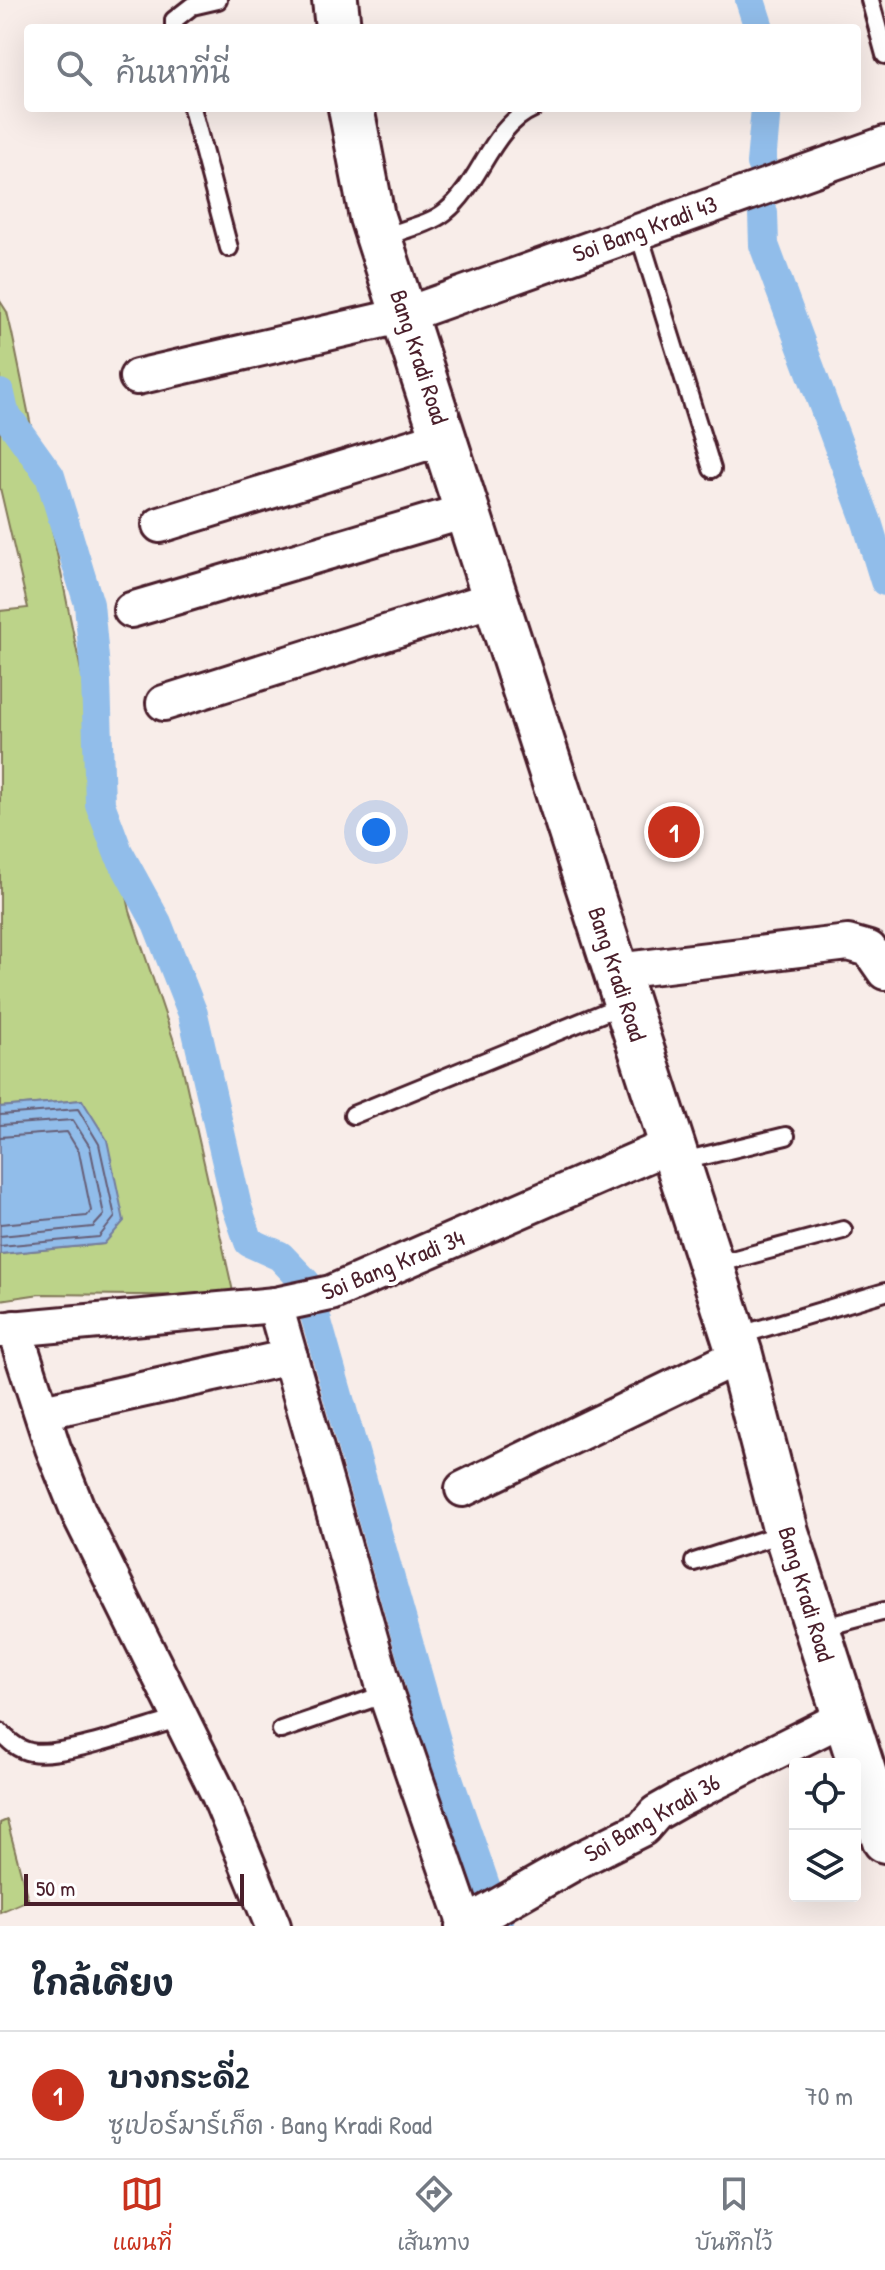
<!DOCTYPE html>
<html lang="th">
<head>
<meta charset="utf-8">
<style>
  :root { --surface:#fff; --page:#f2f2f3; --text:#1f2937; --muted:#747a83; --line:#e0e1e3; --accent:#c8321e }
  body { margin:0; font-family:"Patrick Hand","Playpen Sans Thai",sans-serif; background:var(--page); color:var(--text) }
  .controls { position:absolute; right:24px; bottom:24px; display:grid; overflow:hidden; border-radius:8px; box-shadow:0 8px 32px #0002 }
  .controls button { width:72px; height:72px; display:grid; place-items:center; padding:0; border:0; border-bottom:2px solid var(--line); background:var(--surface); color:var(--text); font:40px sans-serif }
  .scale { position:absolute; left:24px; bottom:20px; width:220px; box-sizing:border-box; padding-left:8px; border:4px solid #4a1f2b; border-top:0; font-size:22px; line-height:28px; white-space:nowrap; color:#4a1f2b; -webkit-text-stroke:6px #fff; paint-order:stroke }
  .you { position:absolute; left:376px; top:832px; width:28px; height:28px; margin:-20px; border:6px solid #fff; border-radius:50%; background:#1a73e8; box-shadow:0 0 0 12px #1a73e833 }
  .badge { display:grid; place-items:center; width:52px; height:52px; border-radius:50%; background:var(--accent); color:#fff; font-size:26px; font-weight:700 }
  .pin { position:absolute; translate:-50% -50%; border:4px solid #fff; box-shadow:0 2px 8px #0006 }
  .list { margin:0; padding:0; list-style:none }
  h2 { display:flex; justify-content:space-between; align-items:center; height:104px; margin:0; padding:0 32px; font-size:34px }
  h2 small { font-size:26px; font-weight:400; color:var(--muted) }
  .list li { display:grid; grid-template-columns:52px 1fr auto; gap:24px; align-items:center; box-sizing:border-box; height:128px; padding:0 32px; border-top:2px solid var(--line) }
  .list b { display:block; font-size:30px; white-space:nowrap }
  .list p { margin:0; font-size:26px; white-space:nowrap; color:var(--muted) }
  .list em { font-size:26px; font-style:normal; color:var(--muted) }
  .icon { flex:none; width:44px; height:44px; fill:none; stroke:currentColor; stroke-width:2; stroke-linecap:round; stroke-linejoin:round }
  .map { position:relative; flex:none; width:885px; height:1926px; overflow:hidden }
  .search { position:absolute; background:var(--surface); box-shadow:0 8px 32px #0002; left:24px; right:24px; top:24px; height:88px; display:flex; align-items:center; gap:20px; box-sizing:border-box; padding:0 28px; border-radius:8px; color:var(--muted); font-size:30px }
  .sheet { height:232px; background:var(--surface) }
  nav { display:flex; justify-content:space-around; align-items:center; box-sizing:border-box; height:112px; border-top:2px solid var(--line); background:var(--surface); font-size:22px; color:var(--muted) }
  nav a { display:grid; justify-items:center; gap:4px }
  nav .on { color:var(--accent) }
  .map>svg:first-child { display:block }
</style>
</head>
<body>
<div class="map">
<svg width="885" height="1926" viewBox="0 0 885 1926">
  <rect width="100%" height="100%" fill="#f8ede9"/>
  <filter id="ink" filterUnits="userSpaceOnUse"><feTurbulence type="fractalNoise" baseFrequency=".0125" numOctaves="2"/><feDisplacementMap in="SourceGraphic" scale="16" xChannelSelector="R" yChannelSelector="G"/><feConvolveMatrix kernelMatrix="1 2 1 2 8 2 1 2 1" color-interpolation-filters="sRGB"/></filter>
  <g filter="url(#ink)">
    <g fill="#bcd389" stroke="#83795a" stroke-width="2">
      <polygon points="0,301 7,312 12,333 130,911 182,1065 234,1296 40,1294 0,1300 0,1254 103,1244 82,1100 0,1107 0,611 28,608 0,488"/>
      <polygon points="7,1820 28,1900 0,1912 0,1823"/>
    </g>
    <polygon fill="#91bdea" stroke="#757e9e" stroke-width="2" points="82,1100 107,1140 124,1221 104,1244 0,1254 0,1107"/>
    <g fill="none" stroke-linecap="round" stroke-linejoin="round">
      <g stroke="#665e77" stroke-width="2">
        <polyline points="0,1115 78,1109 99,1144 115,1217 99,1237 0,1246"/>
        <polyline points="0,1125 73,1120 90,1147 104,1215 93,1227 0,1236"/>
        <polyline points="0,1137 67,1132 79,1152 91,1211 87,1216 0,1224"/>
      </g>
      <g stroke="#91bdea" stroke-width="30">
        <polyline points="750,0 759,28"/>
        <polyline points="761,163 766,108"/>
        <polyline points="763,213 764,245 867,522 885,581"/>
        <polyline points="0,394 4,412 50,476 89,604 96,680 100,804 118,852 157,923 193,1014 237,1207 249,1242 280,1256 306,1283 440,1755 499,1926"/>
      </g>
      <g stroke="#4a1f2b" stroke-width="22">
        <g id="lane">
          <polyline points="870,0 885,55"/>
          <polyline points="174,28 174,20 192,6 218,0"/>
          <polyline points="192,108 229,248"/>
          <polyline points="638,231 712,469"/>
          <path d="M381 238C400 230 429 225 445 212 481 184 490 127 534 108"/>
          <polyline points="353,1115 625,1004"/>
          <polyline points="679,1162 786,1136"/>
          <polyline points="713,1265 843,1230"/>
          <polyline points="737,1336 885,1292"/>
          <polyline points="694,1562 784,1533"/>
          <polyline points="817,1629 885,1611"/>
          <polyline points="281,1730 386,1694"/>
          <path d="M0 1732C8 1740 18 1750 31 1752 62 1758 147 1727 182 1718"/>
        </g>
      </g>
      <g stroke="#4a1f2b" stroke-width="40">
        <g id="street">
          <polyline points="137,377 405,315 885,144"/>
          <polyline points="160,525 445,437"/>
          <polyline points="131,610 469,510"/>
          <polyline points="164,703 496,598"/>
          <polyline points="617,971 848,943 869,949 885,972"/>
          <polyline points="275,1305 386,1694 466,1925"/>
          <polyline points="14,1328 53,1448 79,1513 219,1795 273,1926"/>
          <polyline points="0,1330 275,1305 331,1293 673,1144"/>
          <polyline points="42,1412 290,1357"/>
          <polyline points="463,1489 740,1355"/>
          <polyline points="463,1926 579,1860 643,1828 656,1813 679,1800 845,1717"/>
        </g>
      </g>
      <g stroke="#4a1f2b" stroke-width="50">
        <g id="secondary">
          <polyline points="335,0 338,28"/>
          <polyline points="351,108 372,217 711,1265 740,1355 786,1532 885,1840"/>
        </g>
      </g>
      <use href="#lane" stroke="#fff" stroke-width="16"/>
      <use href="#street" stroke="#fff" stroke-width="34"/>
      <use href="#secondary" stroke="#fff" stroke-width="44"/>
    </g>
  </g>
  <g text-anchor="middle" stroke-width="8" stroke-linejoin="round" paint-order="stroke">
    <g font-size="24" fill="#4a1f2b" stroke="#fff">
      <text transform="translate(645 229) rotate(-20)" y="8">Soi Bang Kradi 43</text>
      <text transform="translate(419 357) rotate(72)" y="8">Bang Kradi Road</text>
      <text transform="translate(617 974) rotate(72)" y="8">Bang Kradi Road</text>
      <text transform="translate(393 1265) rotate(-22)" y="8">Soi Bang Kradi 34</text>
      <text transform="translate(806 1594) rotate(73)" y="8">Bang Kradi Road</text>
      <text transform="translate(652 1818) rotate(-30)" y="8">Soi Bang Kradi 36</text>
    </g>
  </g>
</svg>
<div class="controls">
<button><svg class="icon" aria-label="locate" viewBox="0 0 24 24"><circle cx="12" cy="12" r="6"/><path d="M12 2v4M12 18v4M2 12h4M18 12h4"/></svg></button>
<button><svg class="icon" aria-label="layers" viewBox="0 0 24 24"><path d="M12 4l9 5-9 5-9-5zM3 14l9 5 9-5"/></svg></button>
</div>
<div class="scale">50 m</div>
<div class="you"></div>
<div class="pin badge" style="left:674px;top:832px">1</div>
<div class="search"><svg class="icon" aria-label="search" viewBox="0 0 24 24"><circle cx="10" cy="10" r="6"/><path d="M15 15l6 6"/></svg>ค้นหาที่นี่</div>
</div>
<section class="sheet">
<h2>ใกล้เคียง<small></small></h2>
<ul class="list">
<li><span class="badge">1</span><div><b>บางกระดี่2</b><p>ซูเปอร์มาร์เก็ต · Bang Kradi Road</p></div><em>70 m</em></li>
</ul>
</section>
<nav>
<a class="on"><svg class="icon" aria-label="map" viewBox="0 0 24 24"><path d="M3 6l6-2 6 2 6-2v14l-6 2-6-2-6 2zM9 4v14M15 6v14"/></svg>แผนที่</a>
<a><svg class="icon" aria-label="directions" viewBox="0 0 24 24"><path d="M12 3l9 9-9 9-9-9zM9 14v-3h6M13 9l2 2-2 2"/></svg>เส้นทาง</a>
<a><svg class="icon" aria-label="saved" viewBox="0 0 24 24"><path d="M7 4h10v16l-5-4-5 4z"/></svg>บันทึกไว้</a>
</nav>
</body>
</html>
